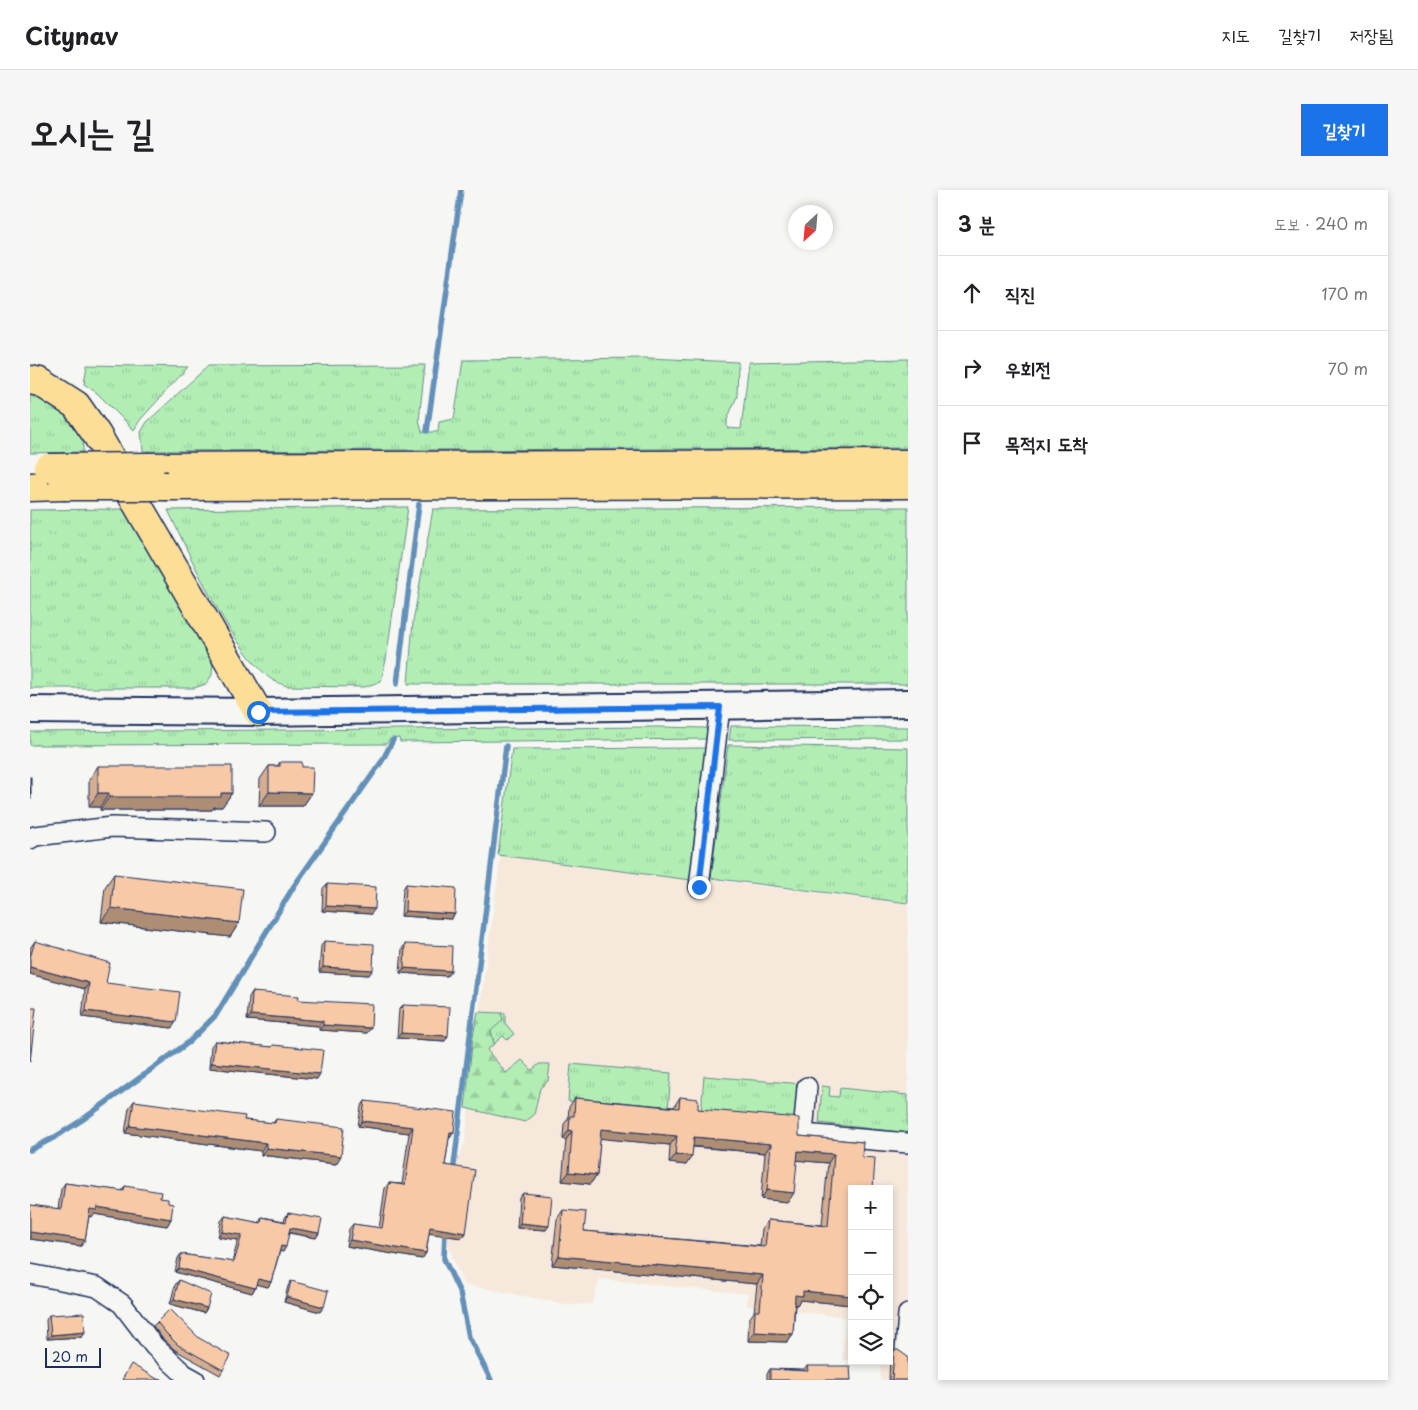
<!DOCTYPE html>
<html lang="ko">
<head>
<meta charset="utf-8">
<style>
  :root { --surface:#fff; --page:#f6f6f6; --text:#202124; --muted:#757577; --line:#e0e0e0; --accent:#1a73e8 }
  body { margin:0; font-family:"Playpen Sans","Poor Story",sans-serif; background:var(--page); color:var(--text) }
  .controls { position:absolute; right:15px; bottom:15px; display:grid; overflow:hidden; border-radius:0px; box-shadow:0 2px 8px #0003 }
  .controls button { width:45px; height:45px; display:grid; place-items:center; padding:0; border:0; border-bottom:1px solid var(--line); background:var(--surface); color:var(--text); font:25px sans-serif }
  .compass { position:absolute; left:758px; top:15px; width:45px; height:45px; border-radius:50%; background:var(--surface); box-shadow:0 2px 8px #0003; rotate:206deg }
  .scale { position:absolute; left:15px; bottom:12px; width:56px; box-sizing:border-box; padding-left:5px; border:2px solid #1b2f5e; border-top:0; font-size:14px; line-height:18px; white-space:nowrap; color:#1b2f5e; -webkit-text-stroke:4px #f6f6f2; paint-order:stroke }
  .stop { position:absolute; width:15px; height:15px; margin:-11px; border:4px solid #1a73e8; border-radius:50%; background:#fff }
  .stop.end { background:#1a73e8; border-color:#fff; box-shadow:0 1px 5px #0008 }
  .list { margin:0; padding:0; list-style:none }
  h2 { display:flex; justify-content:space-between; align-items:center; height:65px; margin:0; padding:0 20px; font-size:21px }
  h2 small { font-size:16px; font-weight:400; color:var(--muted) }
  .list li { display:grid; grid-template-columns:32px 1fr auto; gap:15px; align-items:center; box-sizing:border-box; height:75px; padding:0 20px; border-top:1px solid var(--line) }
  .list b { display:block; font-size:19px; white-space:nowrap }
  .list em { font-size:16px; font-style:normal; color:var(--muted) }
  .icon { flex:none; width:28px; height:28px; fill:none; stroke:currentColor; stroke-width:2; stroke-linecap:round; stroke-linejoin:round }
  .map { position:relative; flex:none; width:878px; height:1190px; overflow:hidden; border-radius:0px }
  header { display:flex; align-items:center; gap:30px; box-sizing:border-box; height:70px; padding:0 25px; background:var(--surface); border-bottom:1px solid var(--line) }
  header strong { font-size:24px }
  nav { display:flex; gap:28px; margin-inline-start:auto; font-size:18px }
  .intro { display:flex; align-items:center; justify-content:space-between; box-sizing:border-box; height:120px; padding:0 30px }
  h1 { margin:0; font-size:35px }
  .button { padding:12px 22px; border-radius:0px; background:var(--accent); color:#fff; font-size:18px; font-weight:700 }
  main { display:flex; gap:30px; padding:0 30px }
  aside { flex:1; background:var(--surface); border-radius:0px; box-shadow:0 2px 8px #0003 }
  .map>svg:first-child { display:block }
</style>
</head>
<body>
<header>
<strong>Citynav</strong>
<nav><a>지도</a><a>길찾기</a><a>저장됨</a></nav>
</header>
<div class="intro"><h1>오시는 길</h1><a class="button">길찾기</a></div>
<main>
<div class="map">
<svg width="878" height="1190" viewBox="0 0 878 1190">
  <defs>
    <pattern id="grass-tufts" width="24" height="20" patternUnits="userSpaceOnUse" patternTransform="scale(1.25)"><rect width="24" height="20" fill="#b2eeb4"/><path d="M3 7l-1-3M5 7V3M7 7l1-3M15 17l-1-3M17 17v-4M19 17l1-3" fill="none" stroke="#98cc9d"/></pattern>
    <pattern id="forest-firs" width="22" height="20" patternUnits="userSpaceOnUse" patternTransform="scale(1.25)"><rect width="22" height="20" fill="#b2eeb4"/><path d="M5 1l3.5 6h-7zM16 11l3.5 6h-7z" fill="#98cc9d"/></pattern>
  </defs>
  <rect width="100%" height="100%" fill="#f6f6f2"/>
  <filter id="ink" filterUnits="userSpaceOnUse"><feTurbulence type="fractalNoise" baseFrequency=".02" numOctaves="2"/><feDisplacementMap in="SourceGraphic" scale="10" xChannelSelector="R" yChannelSelector="G"/><feConvolveMatrix kernelMatrix="1 2 1 2 8 2 1 2 1" color-interpolation-filters="sRGB"/></filter>
  <g filter="url(#ink)">
    <polygon fill="#f7e8dc" points="471,664 878,714 878,1190 850,1190 851,1176 825,1171 859,1171 859,999 822,999 822,1171 812,1169 816,1127 717,1116 718,1104 570,1089 562,1114 540,1115 433,1094 416,1049 426,974 435,953 449,825"/>
    <g fill="url(#grass-tufts)" stroke="#668e89">
      <polygon points="618,168 708,172 707,206 697,230 697,238 711,239 719,172 878,169 878,258 113,261 111,242 117,232 178,176 395,175 389,230 392,242 408,242 409,232 424,229 433,170"/>
      <polygon points="57,175 158,177 110,230 104,240 67,203 54,194"/>
      <path d="M0 203C22 211 38 226 53 244V262L0 263Z"/>
      <path d="M378 317 356 470 351 491 335 497 257 496C248 493 240 490 234 483 195 445 162 370 138 320Z"/>
      <polygon points="878,317 878,494 378,494 383,432 403,319"/>
      <polygon points="95,319 183,468 182,485 176,494 164,498 0,498 0,320"/>
      <polygon points="701,536 878,537 878,549 699,550"/>
      <polygon points="628,537 675,538 679,541 679,549 375,552 370,552 369,548 360,549 356,554 0,555 0,542"/>
      <polygon points="698,555 878,558 878,713 681,688"/>
      <polygon points="677,558 661,690 468,665 482,559"/>
      <polygon points="471,823 475,823 475,833 484,844 477,850 473,846 464,854 461,841 472,830"/>
      <polygon points="541,874 641,883 638,920 538,911"/>
      <polygon points="674,886 773,894 769,931 671,923"/>
      <polygon points="792,896 800,897 799,906 809,907 810,898 878,905 878,943 789,933"/>
    </g>
    <polygon fill="url(#forest-firs)" stroke="#668e89" points="448,822 471,823 473,830 461,841 464,854 457,860 476,883 492,870 502,880 509,874 520,874 518,891 510,898 504,925 495,932 435,918 443,846"/>
    <g fill="none" stroke-linecap="round" stroke-linejoin="round">
      <g stroke="#6490b9" stroke-width="5.5">
        <polyline points="397,241 431,0"/>
        <polyline points="367,494 389,314"/>
        <polyline points="0,960 25,947 52,930 159,852 186,825 264,696 352,571 363,550"/>
        <polyline points="423,983 476,556"/>
        <polyline points="415,1039 414,1069 430,1103 439,1147 461,1190"/>
      </g>
      <g stroke="#1b2f5e" stroke-width="22">
        <g id="street">
          <polyline points="0,649 5,646 82,637 236,642"/>
          <polyline points="669,697 690,517"/>
          <polyline points="777,897 773,944 878,953"/>
          <polyline points="0,1084 67,1097 92,1114 124,1156 154,1184 165,1190"/>
          <polyline points="875,1160 878,1124"/>
        </g>
      </g>
      <g stroke="#1b2f5e" stroke-width="30">
        <polyline id="secondary" points="0,520 228,522 878,513"/>
      </g>
      <g stroke="#1b2f5e" stroke-width="31">
        <g id="highway">
          <polyline points="0,190 10,192 46,215 67,245 228,522"/>
          <polyline points="120,277 878,274"/>
          <polyline points="138,296 878,294"/>
          <polyline points="0,297 33,296"/>
        </g>
      </g>
      <use href="#street" stroke="#f6f6f2" stroke-width="19"/>
      <use href="#secondary" stroke="#f6f6f2" stroke-width="26"/>
      <use href="#highway" stroke="#fdde96" stroke-width="28"/>
      <g stroke="#1b2f5e" stroke-width="31" stroke-linecap="butt">
        <g id="highway-bridge">
          <polyline points="18,278 120,277"/>
          <polyline points="33,296 138,296"/>
        </g>
      </g>
      <use href="#highway-bridge" stroke="#fdde96" stroke-width="28"/>
    </g>
    <g fill="#d5ad90" stroke="#1b2f5e">
      <polygon points="250,572 282,603 273,616 229,616 230,589 239,576 247,576"/>
      <polygon points="68,576 202,603 192,617 184,617 182,620 70,620 70,617 59,617 59,590"/>
      <polygon points="84,684 209,733 200,747 71,732 75,697"/>
      <polygon points="297,694 341,724 292,721 293,698"/>
      <polygon points="376,694 425,724 421,729 371,726 373,699"/>
      <polygon points="5,751 76,793 142,838 52,827 55,799 0,784 0,758"/>
      <polygon points="294,751 339,785 289,782 291,756"/>
      <polygon points="375,754 417,786 370,783 372,759"/>
      <polygon points="222,802 268,810 337,843 289,840 289,836 217,830 219,807"/>
      <polygon points="373,815 415,851 367,848 369,819"/>
      <polygon points="185,851 241,857 243,855 287,889 179,878 181,856"/>
      <polygon points="650,907 668,919 769,946 833,952 822,999 822,1115 770,1110 767,1115 765,1115 763,1144 757,1152 718,1151 719,1129 724,1122 727,1094 522,1075 527,1029 533,1020 554,1041 730,1056 732,1039 738,1030 792,1035 798,973 767,970 758,1012 731,1009 735,963 663,957 656,975 639,973 640,955 570,948 567,985 560,994 532,991 536,950 533,949 534,934 538,929 539,917 545,908 644,917"/>
      <polygon points="104,911 214,930 243,933 246,929 306,974 231,965 231,961 95,943 99,918"/>
      <polygon points="335,911 424,942 420,948 419,948 415,975 436,1043 432,1048 399,1043 396,1063 392,1069 316,1056 319,1039 323,1034 349,1038 355,998 359,993 372,994 379,943 328,936 331,917"/>
      <polygon points="35,993 92,1001 95,996 130,1008 138,1013 141,1029 137,1036 64,1024 62,1027 59,1026 55,1050 51,1056 0,1049 0,1015 28,1019 31,999"/>
      <polygon points="493,1003 516,1040 487,1038 489,1008"/>
      <polygon points="258,1023 289,1043 286,1048 259,1043 253,1062 250,1061 241,1092 238,1097 226,1094 225,1098 222,1103 145,1082 148,1068 151,1064 202,1072 208,1050 188,1047 191,1031 195,1026 229,1033 232,1027 254,1031 255,1028"/>
      <polygon points="149,1090 177,1118 174,1123 140,1114 145,1095"/>
      <polygon points="261,1091 290,1122 254,1112 258,1096"/>
      <polygon points="19,1125 52,1147 17,1149 16,1130"/>
      <polygon points="127,1132 169,1148 193,1180 190,1185 145,1160 132,1148 123,1136"/>
      <polygon points="822,1146 822,1167 820,1167 821,1148"/>
      <polygon points="864,1160 878,1190 859,1190 860,1165"/>
      <polygon points="777,1176 821,1190 737,1190 737,1184 740,1179 774,1180"/>
    </g>
    <g fill="#ae8d75" stroke="#1b2f5e">
      <polygon points="239,602 282,603 273,616 229,616"/>
      <polygon points="68,603 79,603 70,617 59,617"/>
      <polygon points="191,603 202,603 192,617 184,617 182,620 70,620 79,607"/>
      <polygon points="296,716 345,719 341,724 292,721"/>
      <polygon points="81,718 209,733 200,747 71,732"/>
      <polygon points="375,721 425,724 421,729 371,726"/>
      <polygon points="0,777 59,793 55,799 0,784"/>
      <polygon points="293,777 343,780 339,785 289,782"/>
      <polygon points="374,778 421,781 417,786 370,783"/>
      <polygon points="56,821 146,832 142,838 52,827"/>
      <polygon points="221,825 293,831 289,836 217,830"/>
      <polygon points="293,835 341,838 337,843 289,840"/>
      <polygon points="371,843 418,846 415,851 367,848"/>
      <polygon points="182,873 290,884 287,889 179,878"/>
      <polygon points="332,931 383,937 379,943 328,936"/>
      <polygon points="100,936 236,953 231,961 95,943"/>
      <polygon points="571,939 647,946 640,955 565,948"/>
      <polygon points="539,940 542,941 536,950 533,949"/>
      <polygon points="420,942 424,942 420,948 416,947"/>
      <polygon points="664,947 741,954 735,963 658,956"/>
      <polygon points="236,958 311,966 306,974 231,965"/>
      <polygon points="768,961 804,964 798,973 762,970"/>
      <polygon points="645,965 662,966 656,975 639,973"/>
      <polygon points="539,982 567,985 560,994 532,991"/>
      <polygon points="737,1000 764,1003 758,1012 731,1009"/>
      <polygon points="67,1017 141,1029 137,1036 64,1024 62,1027 55,1026 60,1019"/>
      <polygon points="490,1033 519,1036 516,1040 487,1038"/>
      <polygon points="400,1037 436,1043 432,1048 396,1043"/>
      <polygon points="260,1038 289,1043 286,1048 256,1042"/>
      <polygon points="0,1042 55,1050 51,1056 0,1049"/>
      <polygon points="192,1042 212,1045 208,1050 188,1047"/>
      <polygon points="320,1050 396,1063 392,1069 316,1056"/>
      <polygon points="251,1056 256,1057 253,1062 248,1061"/>
      <polygon points="529,1066 733,1085 727,1094 522,1075"/>
      <polygon points="149,1078 225,1098 222,1103 145,1082"/>
      <polygon points="228,1089 241,1092 238,1097 224,1094"/>
      <polygon points="773,1101 822,1106 822,1115 770,1110 767,1115 759,1114 765,1105"/>
      <polygon points="257,1107 294,1117 290,1122 254,1112"/>
      <polygon points="144,1109 177,1118 174,1123 140,1114"/>
      <polygon points="55,1142 52,1147 17,1149 21,1145"/>
      <polygon points="724,1142 763,1144 757,1152 718,1151"/>
    </g>
    <g fill="#f8c9a7" stroke="#1b2f5e">
      <polygon points="250,572 272,572 272,577 283,577 282,603 239,602 239,576 250,576"/>
      <polygon points="68,576 202,576 202,603 191,603 191,607 79,607 79,603 68,603"/>
      <rect x="0" y="587" width="1" height="22"/>
      <polygon points="84,684 213,699 209,733 81,718"/>
      <polygon points="297,694 346,697 345,719 296,716"/>
      <polygon points="376,694 426,698 425,724 375,721"/>
      <polygon points="5,751 80,773 76,793 150,802 146,832 56,821 59,793 0,777 0,768"/>
      <polygon points="294,751 344,754 343,780 293,777"/>
      <polygon points="375,754 422,756 421,781 374,778"/>
      <polygon points="222,802 269,806 268,810 342,814 341,838 293,835 293,831 221,825"/>
      <polygon points="373,815 420,817 418,846 371,843"/>
      <polygon points="0,818 6,818 0,872"/>
      <polygon points="185,851 242,857 243,855 293,860 290,884 182,873"/>
      <polygon points="650,907 668,909 668,919 769,928 769,946 833,952 832,967 845,968 843,999 822,999 822,1106 773,1101 773,1106 765,1105 763,1144 724,1142 725,1121 730,1121 733,1085 529,1066 533,1020 556,1022 554,1041 735,1057 738,1030 798,1036 804,964 768,961 764,1003 737,1000 741,954 664,947 662,966 645,965 647,946 571,939 567,985 539,982 542,941 539,940 540,926 544,926 545,908 649,918"/>
      <polygon points="104,911 215,926 214,930 245,933 246,929 314,937 311,966 236,958 236,953 100,936"/>
      <polygon points="335,911 426,922 424,942 420,942 415,975 445,980 436,1043 400,1037 396,1063 320,1050 323,1034 352,1038 359,993 375,995 383,937 332,931"/>
      <polygon points="35,993 94,1001 95,996 131,1002 130,1008 138,1009 138,1013 143,1014 141,1029 67,1017 67,1020 60,1019 55,1050 0,1042 0,1015 31,1019"/>
      <polygon points="493,1003 522,1006 519,1036 490,1033"/>
      <polygon points="258,1023 292,1029 289,1043 260,1038 256,1057 251,1056 241,1092 228,1089 225,1098 149,1078 151,1064 204,1072 212,1045 192,1042 195,1026 231,1033 232,1027 256,1032"/>
      <polygon points="149,1090 181,1104 177,1118 144,1109"/>
      <polygon points="261,1091 298,1101 294,1117 257,1107"/>
      <polygon points="140,1119 169,1148 201,1166 193,1180 148,1155 136,1143 127,1132"/>
      <polygon points="54,1123 55,1142 21,1145 19,1125"/>
      <polygon points="864,1160 868,1160 878,1167 878,1190 862,1190"/>
      <polygon points="101,1174 129,1190 130,1188 133,1190 92,1190"/>
      <polygon points="777,1176 820,1176 821,1190 740,1190 740,1179 778,1181"/>
    </g>
  </g>
  <g fill="none" stroke-linecap="round" stroke-linejoin="round" filter="url(#ink)">
    <polyline stroke="#1a73e8" stroke-width="6" points="228,522 690,517 669,697"/>
  </g>
</svg>
<div class="controls">
<button>+</button>
<button>−</button>
<button><svg class="icon" aria-label="locate" viewBox="0 0 24 24"><circle cx="12" cy="12" r="6"/><path d="M12 2v4M12 18v4M2 12h4M18 12h4"/></svg></button>
<button><svg class="icon" aria-label="layers" viewBox="0 0 24 24"><path d="M12 4l9 5-9 5-9-5zM3 14l9 5 9-5"/></svg></button>
</div>
<svg class="compass" viewBox="-18 -18 36 36"><path d="M0-13l5 13h-10z" fill="#e53935"/><path d="M0 13l5-13h-10z" fill="#757577"/></svg>
<div class="scale">20 m</div>
<div class="stop" style="left:228px;top:522px"></div>
<div class="stop end" style="left:669px;top:697px"></div>
</div>
<aside>
<h2>3 분<small>도보 · 240 m</small></h2>
<ul class="list">
<li><svg class="icon" aria-label="ahead" viewBox="0 0 24 24"><path d="M12 20V5M6 11l6-6 6 6"/></svg><div><b>직진</b></div><em>170 m</em></li>
<li><svg class="icon" aria-label="right" viewBox="0 0 24 24"><path d="M7 20v-9h11M14 6l5 5-5 5"/></svg><div><b>우회전</b></div><em>70 m</em></li>
<li><svg class="icon" aria-label="arrive" viewBox="0 0 24 24"><path d="M6 21V4h12l-3 4 3 4H6"/></svg><div><b>목적지 도착</b></div></li>
</ul>
</aside>
</main>
</body>
</html>
